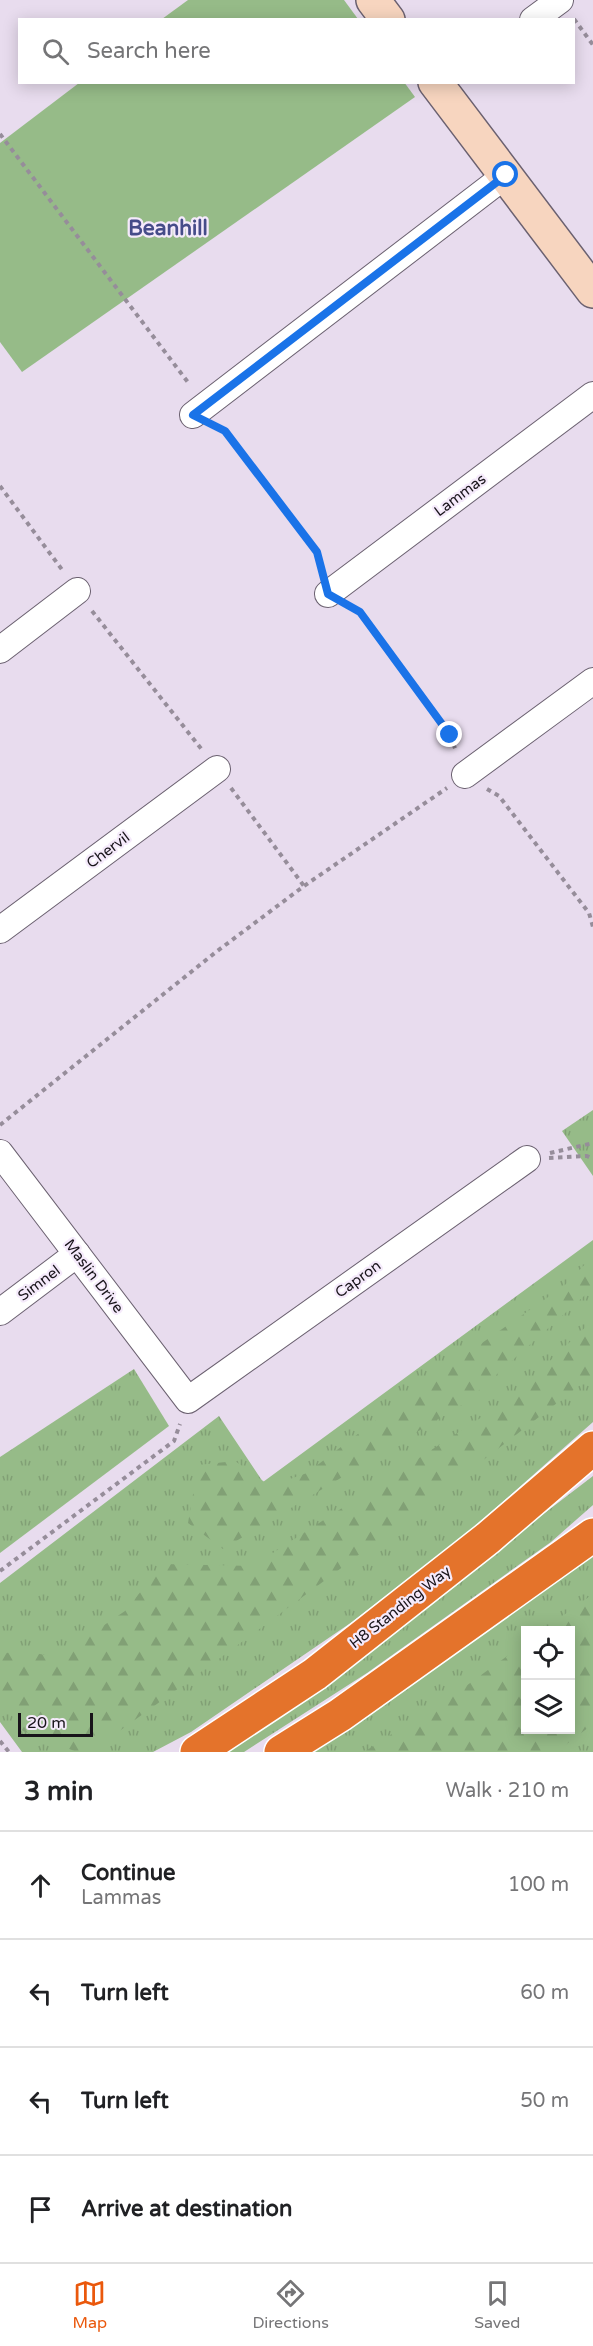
<!DOCTYPE html>
<html lang="en">
<head>
<meta charset="utf-8">
<style>
  :root { --surface:#fff; --page:#f6f6f6; --text:#202124; --muted:#757577; --line:#e0e0e0; --accent:#ea580c }
  body { margin:0; font-family:"Varela Round",sans-serif; background:var(--page); color:var(--text) }
  .controls { position:absolute; right:18px; bottom:18px; display:grid; overflow:hidden; border-radius:0px; box-shadow:0 3px 15px #0003 }
  .controls button { width:54px; height:54px; display:grid; place-items:center; padding:0; border:0; border-bottom:2px solid var(--line); background:var(--surface); color:var(--text); font:30px sans-serif }
  .scale { position:absolute; left:18px; bottom:15px; width:75px; box-sizing:border-box; padding-left:6px; border:3px solid #18141a; border-top:0; font-size:16px; line-height:21px; white-space:nowrap; color:#18141a; -webkit-text-stroke:4px #f5eafb; paint-order:stroke }
  .stop { position:absolute; width:18px; height:18px; margin:-14px; border:4px solid #1a73e8; border-radius:50%; background:#fff }
  .stop.end { background:#1a73e8; border-color:#fff; box-shadow:0 2px 6px #0008 }
  .list { margin:0; padding:0; list-style:none }
  h2 { display:flex; justify-content:space-between; align-items:center; height:78px; margin:0; padding:0 24px; font-size:26px }
  h2 small { font-size:20px; font-weight:400; color:var(--muted) }
  .list li { display:grid; grid-template-columns:39px 1fr auto; gap:18px; align-items:center; box-sizing:border-box; height:108px; padding:0 24px; border-top:2px solid var(--line) }
  .list b { display:block; font-size:22px; white-space:nowrap }
  .list p { margin:0; font-size:20px; white-space:nowrap; color:var(--muted) }
  .list em { font-size:20px; font-style:normal; color:var(--muted) }
  .icon { flex:none; width:33px; height:33px; fill:none; stroke:currentColor; stroke-width:2; stroke-linecap:round; stroke-linejoin:round }
  .map { position:relative; flex:none; width:593px; height:1752px; overflow:hidden }
  .search { position:absolute; background:var(--surface); box-shadow:0 3px 15px #0003; left:18px; right:18px; top:18px; height:66px; display:flex; align-items:center; gap:15px; box-sizing:border-box; padding:0 21px; border-radius:0px; color:var(--muted); font-size:22px }
  .sheet { height:510px; background:var(--surface) }
  nav { display:flex; justify-content:space-around; align-items:center; box-sizing:border-box; height:84px; border-top:2px solid var(--line); background:var(--surface); font-size:16px; color:var(--muted) }
  nav a { display:grid; justify-items:center; gap:3px }
  nav .on { color:var(--accent) }
  .map>svg:first-child { display:block }
</style>
</head>
<body>
<div class="map">
<svg width="593" height="1752" viewBox="0 0 593 1752">
  <defs>
    <pattern id="grass-tufts" width="24" height="20" patternUnits="userSpaceOnUse" patternTransform="scale(1.5)"><rect width="24" height="20" fill="#96bb88"/><path d="M3 7l-1-3M5 7V3M7 7l1-3M15 17l-1-3M17 17v-4M19 17l1-3" fill="none" stroke="#81a075"/></pattern>
    <pattern id="forest-firs" width="22" height="20" patternUnits="userSpaceOnUse" patternTransform="scale(1.5)"><rect width="22" height="20" fill="#96bb88"/><path d="M5 1l3.5 6h-7zM16 11l3.5 6h-7z" fill="#81a075"/></pattern>
  </defs>
  <rect width="100%" height="100%" fill="#e8dcee"/>
  <g fill="url(#grass-tufts)" fill-rule="evenodd">
    <polygon points="593,1110 593,1176 562,1131"/>
    <polygon points="593,1240 593,1422 472,1529 352,1622 191,1732 153,1752 22,1752 0,1722 0,1583 219,1416 263,1482"/>
    <polygon points="134,1369 169,1426 0,1553 0,1457"/>
    <polygon points="593,1476 593,1505 551,1542 367,1673 244,1752 216,1752 354,1659"/>
    <path d="M593 1547V1752H304ZM526 1630H570V1730H526Z"/>
  </g>
  <g fill="url(#forest-firs)">
    <polygon points="593,1256 593,1288 465,1403 223,1549 188,1523 198,1465 235,1461 270,1486 307,1473 423,1384 564,1286"/>
    <path d="M593 1320V1375C428 1504 260 1631 90 1752H77L23 1731 0 1699V1655L17 1650 57 1657 125 1611 163 1564 253 1566 511 1398Z"/>
    <polygon points="593,1594 593,1724 556,1752 364,1752 466,1686 525,1643 526,1730 570,1730 570,1630 543,1630"/>
  </g>
  <g fill="#96bb88">
    <polygon points="188,0 344,0 358,19 162,19"/>
    <polygon points="404,82 415,97 22,372 0,342 0,143 79,83"/>
  </g>
  <g fill="none" stroke-linecap="round" stroke-linejoin="round">
    <g stroke="#6b6170" stroke-width="28">
      <g id="street">
        <polyline points="533,20 560,0"/>
        <polyline points="193,415 506,175"/>
        <polyline points="328,594 593,395"/>
        <polyline points="0,650 77,591"/>
        <polyline points="465,775 593,681"/>
        <polyline points="0,930 217,769"/>
        <polyline points="0,1153 188,1400 527,1159"/>
        <polyline points="0,1312 77,1254"/>
      </g>
    </g>
    <g stroke="#6b6170" stroke-width="36">
      <g id="secondary">
        <polyline points="373,0 388,20"/>
        <polyline points="435,82 593,291"/>
      </g>
    </g>
    <g stroke="#fff" stroke-width="36">
      <g id="highway">
        <polyline points="197,1752 315,1674 488,1538 593,1448"/>
        <polyline points="281,1752 340,1715 593,1535"/>
      </g>
    </g>
    <g stroke="#968d9a" stroke-width="4" stroke-dasharray="4.5 4.5" stroke-linecap="butt">
      <polyline points="574,19 593,45"/>
      <polyline points="0,134 190,385"/>
      <polyline points="218,428 225,431 317,552 321,567"/>
      <polyline points="0,486 63,571"/>
      <polyline points="352,608 360,612 450,735 456,751"/>
      <polyline points="92,611 203,751"/>
      <polyline points="231,788 304,886"/>
      <polyline points="487,789 499,796 589,913 593,927"/>
      <polyline points="0,1125 216,952 304,886 447,788"/>
      <polyline points="550,1153 593,1143"/>
      <polyline points="549,1158 587,1156 593,1159"/>
      <polyline points="0,1571 174,1441 180,1424"/>
      <polyline points="0,1741 9,1752"/>
    </g>
    <use href="#street" stroke="#fff" stroke-width="26"/>
    <use href="#secondary" stroke="#f7d5bf" stroke-width="33"/>
    <use href="#highway" stroke="#e4732b" stroke-width="33"/>
  </g>
  <g fill="none" stroke-linecap="round" stroke-linejoin="round">
    <polyline stroke="#1a73e8" stroke-width="8" points="450,735 360,612 328,594 317,552 225,431 193,415 506,175"/>
  </g>
  <g text-anchor="middle" stroke-width="4.5" stroke-linejoin="round" paint-order="stroke">
    <g font-size="15" fill="#18141a" stroke="#f5eafb">
      <text transform="translate(460 495) rotate(-37)" y="5">Lammas</text>
      <text transform="translate(108 850) rotate(-37)" y="5">Chervil</text>
      <text transform="translate(94 1276) rotate(53)" y="5">Maslin Drive</text>
      <text transform="translate(358 1279) rotate(-36)" y="5">Capron</text>
      <text transform="translate(39 1283) rotate(-37)" y="5">Simnel</text>
      <text transform="translate(400 1607) rotate(-38)" y="5">H8 Standing Way</text>
    </g>
    <g font-size="21" font-weight="bold" fill="#464c89" stroke="#f5eafb">
      <text x="168" y="235">Beanhill</text>
    </g>
  </g>
</svg>
<div class="controls">
<button><svg class="icon" aria-label="locate" viewBox="0 0 24 24"><circle cx="12" cy="12" r="6"/><path d="M12 2v4M12 18v4M2 12h4M18 12h4"/></svg></button>
<button><svg class="icon" aria-label="layers" viewBox="0 0 24 24"><path d="M12 4l9 5-9 5-9-5zM3 14l9 5 9-5"/></svg></button>
</div>
<div class="scale">20 m</div>
<div class="stop" style="left:506px;top:175px"></div>
<div class="stop end" style="left:450px;top:735px"></div>
<div class="search"><svg class="icon" aria-label="search" viewBox="0 0 24 24"><circle cx="10" cy="10" r="6"/><path d="M15 15l6 6"/></svg>Search here</div>
</div>
<section class="sheet">
<h2>3 min<small>Walk · 210 m</small></h2>
<ul class="list">
<li><svg class="icon" aria-label="ahead" viewBox="0 0 24 24"><path d="M12 20V5M6 11l6-6 6 6"/></svg><div><b>Continue</b><p>Lammas</p></div><em>100 m</em></li>
<li><svg class="icon" aria-label="left" viewBox="0 0 24 24"><path d="M17 20v-9H6M10 6l-5 5 5 5"/></svg><div><b>Turn left</b></div><em>60 m</em></li>
<li><svg class="icon" aria-label="left" viewBox="0 0 24 24"><path d="M17 20v-9H6M10 6l-5 5 5 5"/></svg><div><b>Turn left</b></div><em>50 m</em></li>
<li><svg class="icon" aria-label="arrive" viewBox="0 0 24 24"><path d="M6 21V4h12l-3 4 3 4H6"/></svg><div><b>Arrive at destination</b></div></li>
</ul>
</section>
<nav>
<a class="on"><svg class="icon" aria-label="map" viewBox="0 0 24 24"><path d="M3 6l6-2 6 2 6-2v14l-6 2-6-2-6 2zM9 4v14M15 6v14"/></svg>Map</a>
<a><svg class="icon" aria-label="directions" viewBox="0 0 24 24"><path d="M12 3l9 9-9 9-9-9zM9 14v-3h6M13 9l2 2-2 2"/></svg>Directions</a>
<a><svg class="icon" aria-label="saved" viewBox="0 0 24 24"><path d="M7 4h10v16l-5-4-5 4z"/></svg>Saved</a>
</nav>
</body>
</html>
